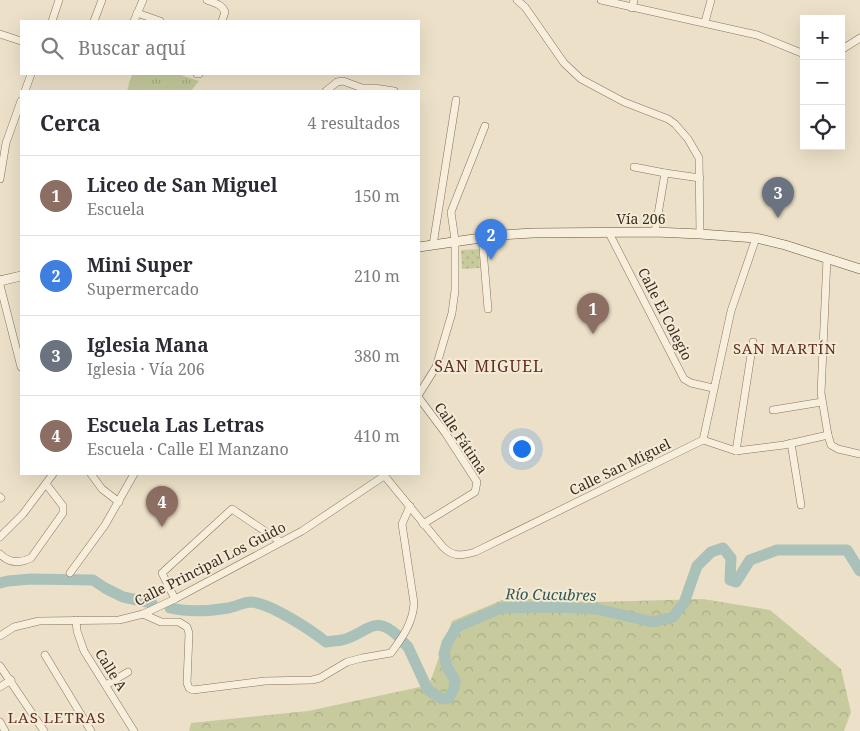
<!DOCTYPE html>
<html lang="es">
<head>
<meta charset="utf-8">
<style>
  :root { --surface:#fff; --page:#f2f2f3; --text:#2b2b33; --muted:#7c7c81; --line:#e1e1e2; --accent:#0b8043 }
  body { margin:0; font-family:"Noto Serif",serif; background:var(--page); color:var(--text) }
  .controls { position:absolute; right:15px; top:15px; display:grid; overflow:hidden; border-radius:0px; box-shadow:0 5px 20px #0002 }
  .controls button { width:45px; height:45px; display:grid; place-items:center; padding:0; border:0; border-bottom:1px solid var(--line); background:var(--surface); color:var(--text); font:25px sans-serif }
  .you { position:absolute; left:521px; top:448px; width:18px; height:18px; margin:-12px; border:4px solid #fff; border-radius:50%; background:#1a73e8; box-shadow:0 0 0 8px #1a73e833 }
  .badge { display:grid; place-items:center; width:32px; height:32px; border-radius:50%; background:var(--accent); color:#fff; font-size:16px; font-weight:700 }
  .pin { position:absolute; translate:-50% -41px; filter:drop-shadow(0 1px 2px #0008) }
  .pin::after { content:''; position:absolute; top:26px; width:18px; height:15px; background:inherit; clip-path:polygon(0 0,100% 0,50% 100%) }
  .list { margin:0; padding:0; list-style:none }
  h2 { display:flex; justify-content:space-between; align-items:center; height:65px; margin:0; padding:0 20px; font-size:21px }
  h2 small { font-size:16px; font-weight:400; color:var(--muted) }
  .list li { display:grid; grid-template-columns:32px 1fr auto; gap:15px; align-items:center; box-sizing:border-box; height:80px; padding:0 20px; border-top:1px solid var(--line) }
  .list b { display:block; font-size:19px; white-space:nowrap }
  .list p { margin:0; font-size:16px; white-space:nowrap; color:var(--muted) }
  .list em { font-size:16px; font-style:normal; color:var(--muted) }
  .icon { flex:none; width:28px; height:28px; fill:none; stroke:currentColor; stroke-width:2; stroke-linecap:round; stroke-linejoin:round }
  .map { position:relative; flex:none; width:860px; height:731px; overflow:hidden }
  .search { position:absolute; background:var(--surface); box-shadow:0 5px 20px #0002; left:20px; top:20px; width:400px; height:55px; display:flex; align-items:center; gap:12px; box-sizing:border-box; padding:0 18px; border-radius:0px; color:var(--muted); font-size:19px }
  .panel { position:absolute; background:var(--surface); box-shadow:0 5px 20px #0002; left:20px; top:90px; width:400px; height:385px; border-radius:0px }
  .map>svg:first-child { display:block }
</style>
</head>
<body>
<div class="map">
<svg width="860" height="731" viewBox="0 0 860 731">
  <defs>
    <pattern id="grass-tufts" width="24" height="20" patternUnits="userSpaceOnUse" patternTransform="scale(1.25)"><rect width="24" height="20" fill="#c6ca9c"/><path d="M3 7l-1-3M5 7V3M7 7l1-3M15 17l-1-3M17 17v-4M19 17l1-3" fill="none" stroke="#abae86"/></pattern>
    <pattern id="forest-crowns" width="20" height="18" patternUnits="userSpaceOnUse" patternTransform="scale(1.25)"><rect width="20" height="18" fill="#c6ca9c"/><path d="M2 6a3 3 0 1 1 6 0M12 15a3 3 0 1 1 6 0" fill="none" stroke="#abae86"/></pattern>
    <pattern id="garden-dots" width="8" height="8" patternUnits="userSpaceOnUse" patternTransform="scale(1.25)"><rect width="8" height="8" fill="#c6ca9c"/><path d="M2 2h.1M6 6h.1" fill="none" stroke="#abae86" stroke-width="1.8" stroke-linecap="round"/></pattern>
  </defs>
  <rect width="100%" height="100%" fill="#ece1c8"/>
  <polygon fill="url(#grass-tufts)" points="132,74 178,74 199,81 191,91 127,91"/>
  <polygon fill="url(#forest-crowns)" points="507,598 596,602 703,599 770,610 841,669 851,712 844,731 189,731 191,723 308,711 429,685 452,621"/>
  <polygon fill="url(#garden-dots)" points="479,249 480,268 462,269 461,250"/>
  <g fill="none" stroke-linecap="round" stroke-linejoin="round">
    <g stroke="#a9c1b9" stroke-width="11">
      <polyline points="0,583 8,581 31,579 93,580 105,588 123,597 152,603"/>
      <path d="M170 608C188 612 210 611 228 608 235 607 244 602 251 602 270 603 311 630 326 642 331 641 337 641 342 640 368 634 373 612 399 637"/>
      <polyline points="403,642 408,647 428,690 442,699 449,698 454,688 455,680 447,667 444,654 447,643 457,627 501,608 554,607 597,609 653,622 673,617 684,603 697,566 711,552 723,548 731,558 730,580 736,582 750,560 777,550 847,550 860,571"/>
    </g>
    <g stroke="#87735e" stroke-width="8">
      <g id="minor">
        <path d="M207 0C214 3 222 4 225 12L222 21"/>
        <polyline points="517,0 525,7 564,63 581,79 624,102 668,119 675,124 688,139 699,158 700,234"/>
        <polyline points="601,0 757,35 804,54"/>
        <polyline points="632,8 634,0"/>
        <polyline points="137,13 160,21"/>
        <polyline points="52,21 59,0"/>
        <polyline points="94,21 102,0"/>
        <polyline points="134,21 143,0"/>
        <polyline points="705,22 711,0"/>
        <polyline points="0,34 21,41"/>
        <polyline points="841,50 860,38"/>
        <polyline points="197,74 199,74"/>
        <polyline points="25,91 31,74"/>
        <polyline points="326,91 337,82 343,81 362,88 374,88 394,91"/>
        <polyline points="634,167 665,173"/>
        <polyline points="0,179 6,143 21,101"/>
        <polyline points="655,232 665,173 700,178"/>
        <polyline points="609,233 684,379 691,383 713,388"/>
        <polyline points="482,237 488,309"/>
        <polyline points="433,245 456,100"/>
        <polyline points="827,258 821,393 828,435 831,445 838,449 860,454"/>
        <polyline points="0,285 21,367"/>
        <polyline points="419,394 436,367 452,313 455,290 455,240 451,212 485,126"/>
        <polyline points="419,398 446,434 477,482 475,492 423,524"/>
        <polyline points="773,410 822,402"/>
        <polyline points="703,440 736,451 784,445 828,435"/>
        <polyline points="791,443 801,505"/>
        <polyline points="736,451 753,342"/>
        <polyline points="91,474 102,489 119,502"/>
        <path d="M383 474 443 547C453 557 461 556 475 552L703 440 731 311 756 238"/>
        <polyline points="0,497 1,498"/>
        <polyline points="0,537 23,514 53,474"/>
        <path d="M0 554C9 563 19 564 31 558L63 513V506L46 484"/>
        <polyline points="70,573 105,525 134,474"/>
        <polyline points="175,599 162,573 232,509 281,542"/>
        <path d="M143 614 161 622H179L187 627 189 633 187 683 189 688 193 690 265 681 312 680 320 678 347 662 362 658 391 653C402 638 413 623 414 603L402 524 410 506"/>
        <polyline points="76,620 77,631 84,651 134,731"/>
        <polyline points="0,636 14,627 39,621 119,620 143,614 175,599 302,531 384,476"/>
        <polyline points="45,655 91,731"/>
        <polyline points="0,666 44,731"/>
        <polyline points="106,685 128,672"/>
        <polyline points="0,687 11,680"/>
        <polyline points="0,722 5,731"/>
      </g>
    </g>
    <g stroke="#695441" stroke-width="10">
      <g id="secondary">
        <polyline points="419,247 501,235 533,233 655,232 700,234 756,238 785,245 860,269"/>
        <polyline points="0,281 21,276"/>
      </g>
    </g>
    <use href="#minor" stroke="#f7eedb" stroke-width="7"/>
    <use href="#secondary" stroke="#f7eedb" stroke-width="9"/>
  </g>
  <g text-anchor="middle" stroke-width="4" stroke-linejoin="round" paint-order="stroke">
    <g font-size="14" fill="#392c21" stroke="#f4ebd7">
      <text x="641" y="224">Vía 206</text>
      <text transform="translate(665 314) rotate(63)" y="5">Calle El Colegio</text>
      <text transform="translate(461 438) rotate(56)" y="5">Calle Fátima</text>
      <text transform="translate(620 467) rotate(-26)" y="5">Calle San Miguel</text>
      <text transform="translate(210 564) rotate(-27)" y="5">Calle Principal Los Guido</text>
      <text transform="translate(111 670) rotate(58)" y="5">Calle A</text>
    </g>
    <g font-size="15" letter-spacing="1" fill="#632e22" stroke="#f4ebd7">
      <text x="785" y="354">SAN MARTÍN</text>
      <text x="57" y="723">LAS LETRAS</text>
    </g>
    <g font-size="15" font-style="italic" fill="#315854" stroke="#f4ebd7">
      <text transform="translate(551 595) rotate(1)" y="5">Río Cucubres</text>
    </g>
    <g font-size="16" letter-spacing="1" fill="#632e22" stroke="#f4ebd7">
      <text x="489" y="372">SAN MIGUEL</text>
    </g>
  </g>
</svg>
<div class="controls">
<button>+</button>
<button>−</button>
<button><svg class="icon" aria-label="locate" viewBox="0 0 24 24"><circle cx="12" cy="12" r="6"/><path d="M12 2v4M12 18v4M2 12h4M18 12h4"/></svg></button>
</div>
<div class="you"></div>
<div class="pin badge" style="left:593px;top:334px;background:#8d6e63">1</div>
<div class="pin badge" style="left:491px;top:260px;background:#3f7fe0">2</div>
<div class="pin badge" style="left:778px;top:218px;background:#6b7280">3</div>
<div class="pin badge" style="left:162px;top:527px;background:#8d6e63">4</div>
<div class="search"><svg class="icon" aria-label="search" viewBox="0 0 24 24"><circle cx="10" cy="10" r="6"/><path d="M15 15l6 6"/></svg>Buscar aquí</div>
<section class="panel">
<h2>Cerca<small>4 resultados</small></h2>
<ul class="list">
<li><span class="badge" style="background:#8d6e63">1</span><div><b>Liceo de San Miguel</b><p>Escuela</p></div><em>150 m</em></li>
<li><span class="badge" style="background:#3f7fe0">2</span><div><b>Mini Super</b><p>Supermercado</p></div><em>210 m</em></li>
<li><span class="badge" style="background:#6b7280">3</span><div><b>Iglesia Mana</b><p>Iglesia · Vía 206</p></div><em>380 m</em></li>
<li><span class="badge" style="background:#8d6e63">4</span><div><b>Escuela Las Letras</b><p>Escuela · Calle El Manzano</p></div><em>410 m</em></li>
</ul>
</section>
</div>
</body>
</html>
